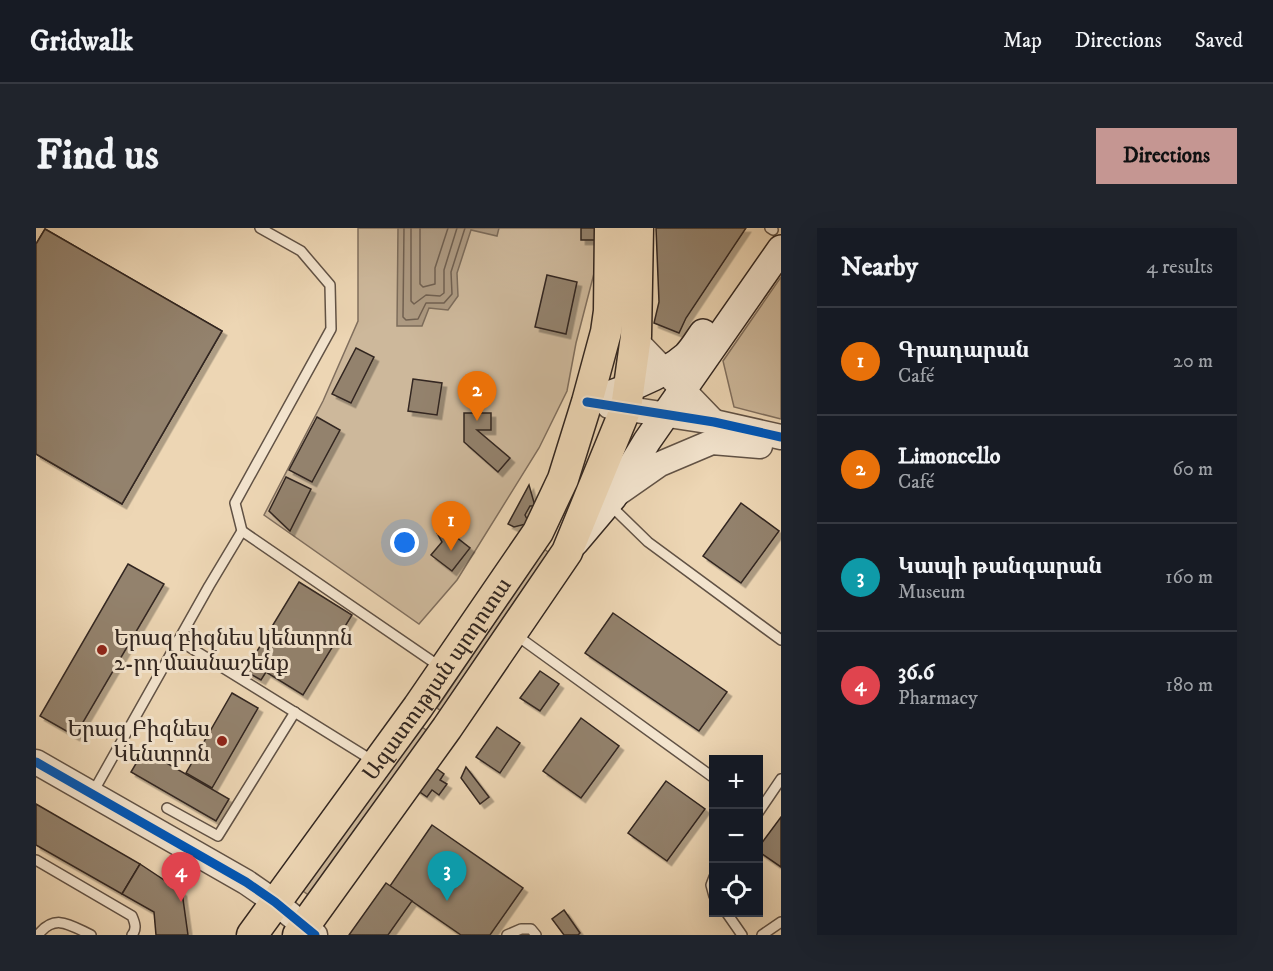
<!DOCTYPE html>
<html lang="en">
<head>
<meta charset="utf-8">
<style>
  :root { --surface:#171b24; --page:#20242c; --text:#f1f3f6; --muted:#9ea1a6; --line:#363941; --accent:#c59692 }
  body { margin:0; font-family:"IM FELL DW Pica","Noto Serif Armenian",serif; background:var(--page); color:var(--text) }
  .controls { position:absolute; right:18px; bottom:18px; display:grid; overflow:hidden; border-radius:0px; box-shadow:0 6px 24px #0002 }
  .controls button { width:54px; height:54px; display:grid; place-items:center; padding:0; border:0; border-bottom:2px solid var(--line); background:var(--surface); color:var(--text); font:30px sans-serif }
  .you { position:absolute; left:369px; top:315px; width:21px; height:21px; margin:-15px; border:4px solid #fff; border-radius:50%; background:#1a73e8; box-shadow:0 0 0 9px #1a73e833 }
  .badge { display:grid; place-items:center; width:39px; height:39px; border-radius:50%; background:var(--accent); color:#fff; font-size:20px; font-weight:700 }
  .pin { position:absolute; translate:-50% -50px; filter:drop-shadow(0 2px 3px #0008) }
  .pin::after { content:''; position:absolute; top:32px; width:21px; height:18px; background:inherit; clip-path:polygon(0 0,100% 0,50% 100%) }
  .list { margin:0; padding:0; list-style:none }
  h2 { display:flex; justify-content:space-between; align-items:center; height:78px; margin:0; padding:0 24px; font-size:26px }
  h2 small { font-size:20px; font-weight:400; color:var(--muted) }
  .list li { display:grid; grid-template-columns:39px 1fr auto; gap:18px; align-items:center; box-sizing:border-box; height:108px; padding:0 24px; border-top:2px solid var(--line) }
  .list b { display:block; font-size:22px; white-space:nowrap }
  .list p { margin:0; font-size:20px; white-space:nowrap; color:var(--muted) }
  .list em { font-size:20px; font-style:normal; color:var(--muted) }
  .icon { flex:none; width:33px; height:33px; fill:none; stroke:currentColor; stroke-width:2; stroke-linecap:round; stroke-linejoin:round }
  .map { position:relative; flex:none; width:745px; height:707px; overflow:hidden; border-radius:0px }
  header { display:flex; align-items:center; gap:36px; box-sizing:border-box; height:84px; padding:0 30px; background:var(--surface); border-bottom:2px solid var(--line) }
  header strong { font-size:28px }
  nav { display:flex; gap:33px; margin-inline-start:auto; font-size:21px }
  .intro { display:flex; align-items:center; justify-content:space-between; box-sizing:border-box; height:144px; padding:0 36px }
  h1 { margin:0; font-size:42px }
  .button { padding:15px 27px; border-radius:0px; background:var(--accent); color:#111; font-size:21px; font-weight:700 }
  main { display:flex; gap:36px; padding:0 36px }
  aside { flex:1; background:var(--surface); border-radius:0px; box-shadow:0 6px 24px #0002 }
  .map>svg:first-child { display:block }
</style>
</head>
<body>
<header>
<strong>Gridwalk</strong>
<nav><a>Map</a><a>Directions</a><a>Saved</a></nav>
</header>
<div class="intro"><h1>Find us</h1><a class="button">Directions</a></div>
<main>
<div class="map">
<svg width="745" height="707" viewBox="0 0 745 707">
  <defs>
    <filter id="shadow"><feDropShadow dx="4.5" dy="4.5" stdDeviation="0" flood-color="#0004"/></filter>
  </defs>
  <rect width="100%" height="100%" fill="#edd6b4"/>
  <filter id="stains"><feTurbulence type="fractalNoise" baseFrequency=".00333" numOctaves="4"/><feColorMatrix values="0 0 0 0 .2 0 0 0 0 .09 0 0 0 0 .02 0 0 0 .5 -.17"/></filter>
  <radialGradient id="worn" r=".72"><stop offset=".6" stop-color="#630" stop-opacity="0"/><stop offset="1" stop-color="#630" stop-opacity=".3"/></radialGradient>
  <g fill="#cdb89b" stroke="#806f5e" stroke-width="1.5">
    <polygon points="322,0 562,0 562,30 540,115 531,163 503,220 421,352 383,396 228,287 287,173 322,93"/>
    <polygon points="745,49 745,191 698,179 687,133"/>
    <polygon points="508,321 515,326 408,485 401,480"/>
    <polygon points="383,497 393,504 274,668 264,661"/>
  </g>
  <polygon fill="#ad9a82" stroke="#7c6c5b" stroke-width="1.5" points="362,0 463,0 461,8 435,2 421,45 422,68 412,82 393,80 386,98 361,98"/>
  <g fill="none" stroke-linecap="round" stroke-linejoin="round">
    <g stroke="#706051" stroke-width="1.5">
      <polyline points="368,0 367,89 370,92 382,91 390,75 408,75 416,66 415,44 429,0"/>
      <polyline points="375,0 375,73 378,76 390,67 404,68 408,65 408,42 421,0"/>
      <polyline points="384,0 384,56 387,59 399,56 399,40 412,0"/>
    </g>
  </g>
  <g fill="#93826d" stroke="#322620" stroke-width="1.5" filter="url(#shadow)">
    <rect x="545" y="0" width="14" height="12"/>
    <polygon points="620,0 710,0 650,90 643,105 618,95 623,74"/>
    <polygon points="9,1 186,103 86,276 0,226 0,186 74,230 138,123 26,57 0,101 0,16"/>
    <polygon points="9,1 186,103 86,276 0,226 0,16"/>
    <polygon points="511,47 541,54 530,106 499,99"/>
    <polygon points="320,120 338,129 315,175 296,166"/>
    <polygon points="377,151 406,155 401,187 372,183"/>
    <polygon points="428,185 455,185 455,202 441,202 474,230 462,244 428,214"/>
    <polygon points="281,189 304,202 276,254 253,242"/>
    <polygon points="250,249 275,261 254,303 233,283"/>
    <polygon points="493,257 499,278 494,278 489,287 491,291 490,296 478,299 472,296"/>
    <polygon points="705,275 743,303 705,355 667,328"/>
    <polygon points="406,298 434,320 416,343 395,327 406,314 401,305"/>
    <polygon points="92,336 128,356 39,508 4,488"/>
    <polygon points="263,354 316,387 267,467 230,444 225,452 209,443"/>
    <polygon points="577,385 691,464 663,503 549,425"/>
    <polygon points="504,443 523,456 504,483 484,470"/>
    <polygon points="196,465 222,480 176,560 150,545"/>
    <polygon points="545,490 583,518 545,570 507,543"/>
    <polygon points="461,499 484,515 464,545 440,529"/>
    <polygon points="108,522 193,571 180,593 95,544"/>
    <polygon points="394,536 408,546 404,552 411,556 403,567 396,562 391,569 378,560"/>
    <polygon points="430,539 453,569 444,576 425,550"/>
    <polygon points="630,553 669,581 631,633 592,605"/>
    <polygon points="0,576 104,636 86,666 0,617"/>
    <polygon points="745,589 745,639 722,623 722,620"/>
    <polygon points="396,597 487,660 454,707 425,707 354,658"/>
    <polygon points="104,636 146,664 152,707 120,707 118,684 86,666"/>
    <polygon points="350,655 376,673 352,707 313,707"/>
    <polygon points="528,682 544,705 542,707 528,707 516,691"/>
  </g>
  <g fill="none" stroke-linecap="round" stroke-linejoin="round">
    <g stroke="#615245" stroke-width="12">
      <g id="service">
        <polyline points="734,0 737,2"/>
        <polyline points="573,276 612,314 745,412"/>
        <polyline points="206,303 199,275 295,101 294,57 265,23 224,0"/>
        <polyline points="480,407 678,550"/>
        <polyline points="142,412 339,534"/>
        <polyline points="56,566 173,358 206,303 406,440"/>
        <polyline points="131,580 182,608 259,484"/>
        <polyline points="722,585 745,551"/>
        <path d="M0 632 96 688C99 695 101 701 96 707"/>
        <polyline points="678,649 675,657 678,668"/>
        <polyline points="690,684 706,707"/>
        <path d="M2 707C19 685 34 697 55 707"/>
        <polyline points="471,707 485,701 495,701 500,707"/>
        <polyline points="726,707 745,694"/>
      </g>
    </g>
    <g stroke="#615245" stroke-width="27">
      <g id="tertiary">
        <polyline points="600,113 678,194"/>
        <polyline points="573,178 678,194 745,209"/>
        <polyline points="581,266 624,236 676,214 724,218"/>
        <polyline points="0,534 210,654 239,674 279,707"/>
      </g>
    </g>
    <g stroke="#322620" stroke-width="30">
      <g id="secondary">
        <path d="M551 174C583 164 625 150 650 128 657 121 662 112 667 105"/>
        <polyline points="539,314 577,269 611,213 745,21"/>
      </g>
    </g>
    <g stroke="#322620" stroke-width="33">
      <g id="primary">
        <path id="s1" d="M216 707 382 479 502 304 527 251 551 174 570 104 573 83 574 0"/>
        <polyline points="262,707 411,500 531,324 590,180 600,108 602,0"/>
      </g>
    </g>
    <use href="#service" stroke="#f3e4ce" stroke-width="9"/>
    <use href="#tertiary" stroke="#f3e4ce" stroke-width="24"/>
    <use href="#secondary" stroke="#f3e4ce" stroke-width="27"/>
    <use href="#primary" stroke="#edd6b4" stroke-width="30"/>
    <g stroke="#f3e4ce" stroke-width="13">
      <g id="cycleway">
        <polyline points="551,174 678,194 745,209"/>
        <polyline points="0,534 210,654 239,674 279,707"/>
      </g>
    </g>
    <use href="#cycleway" stroke="#0057b8" stroke-width="9"/>
  </g>
  <g fill="#8f2418" stroke="#f3e4ce" stroke-width="2">
    <circle cx="66" cy="422" r="6"/>
    <circle cx="186" cy="513" r="6"/>
  </g>
  <g text-anchor="middle" stroke-width="6" stroke-linejoin="round" paint-order="stroke">
    <g font-size="22" fill="#322620" stroke="#f3e4ce" text-anchor="start">
      <text x="78" y="417">Երազ բիզնես կենտրոն<tspan x="78" dy="25">2-րդ մասնաշենք</tspan></text>
      <text x="174" y="508" text-anchor="end">Երազ Բիզնես<tspan x="174" dy="25">Կենտրոն</tspan></text>
    </g>
    <g font-size="22" fill="#322620" stroke="#f3e4ce">
      <text dy="8" stroke="none"><textPath href="#s1" startOffset="316">Ազատության պողոտա</textPath></text>
    </g>
  </g>
  <rect width="100%" height="100%" filter="url(#stains)"/>
  <rect width="100%" height="100%" fill="url(#worn)"/>
</svg>
<div class="controls">
<button>+</button>
<button>−</button>
<button><svg class="icon" aria-label="locate" viewBox="0 0 24 24"><circle cx="12" cy="12" r="6"/><path d="M12 2v4M12 18v4M2 12h4M18 12h4"/></svg></button>
</div>
<div class="you"></div>
<div class="pin badge" style="left:415px;top:323px;background:#e8710a">1</div>
<div class="pin badge" style="left:441px;top:193px;background:#e8710a">2</div>
<div class="pin badge" style="left:411px;top:673px;background:#0f9aa8">3</div>
<div class="pin badge" style="left:145px;top:674px;background:#e0444e">4</div>
</div>
<aside>
<h2>Nearby<small>4 results</small></h2>
<ul class="list">
<li><span class="badge" style="background:#e8710a">1</span><div><b>Գրադարան</b><p>Café</p></div><em>20 m</em></li>
<li><span class="badge" style="background:#e8710a">2</span><div><b>Limoncello</b><p>Café</p></div><em>60 m</em></li>
<li><span class="badge" style="background:#0f9aa8">3</span><div><b>Կապի թանգարան</b><p>Museum</p></div><em>160 m</em></li>
<li><span class="badge" style="background:#e0444e">4</span><div><b>36.6</b><p>Pharmacy</p></div><em>180 m</em></li>
</ul>
</aside>
</main>
</body>
</html>
